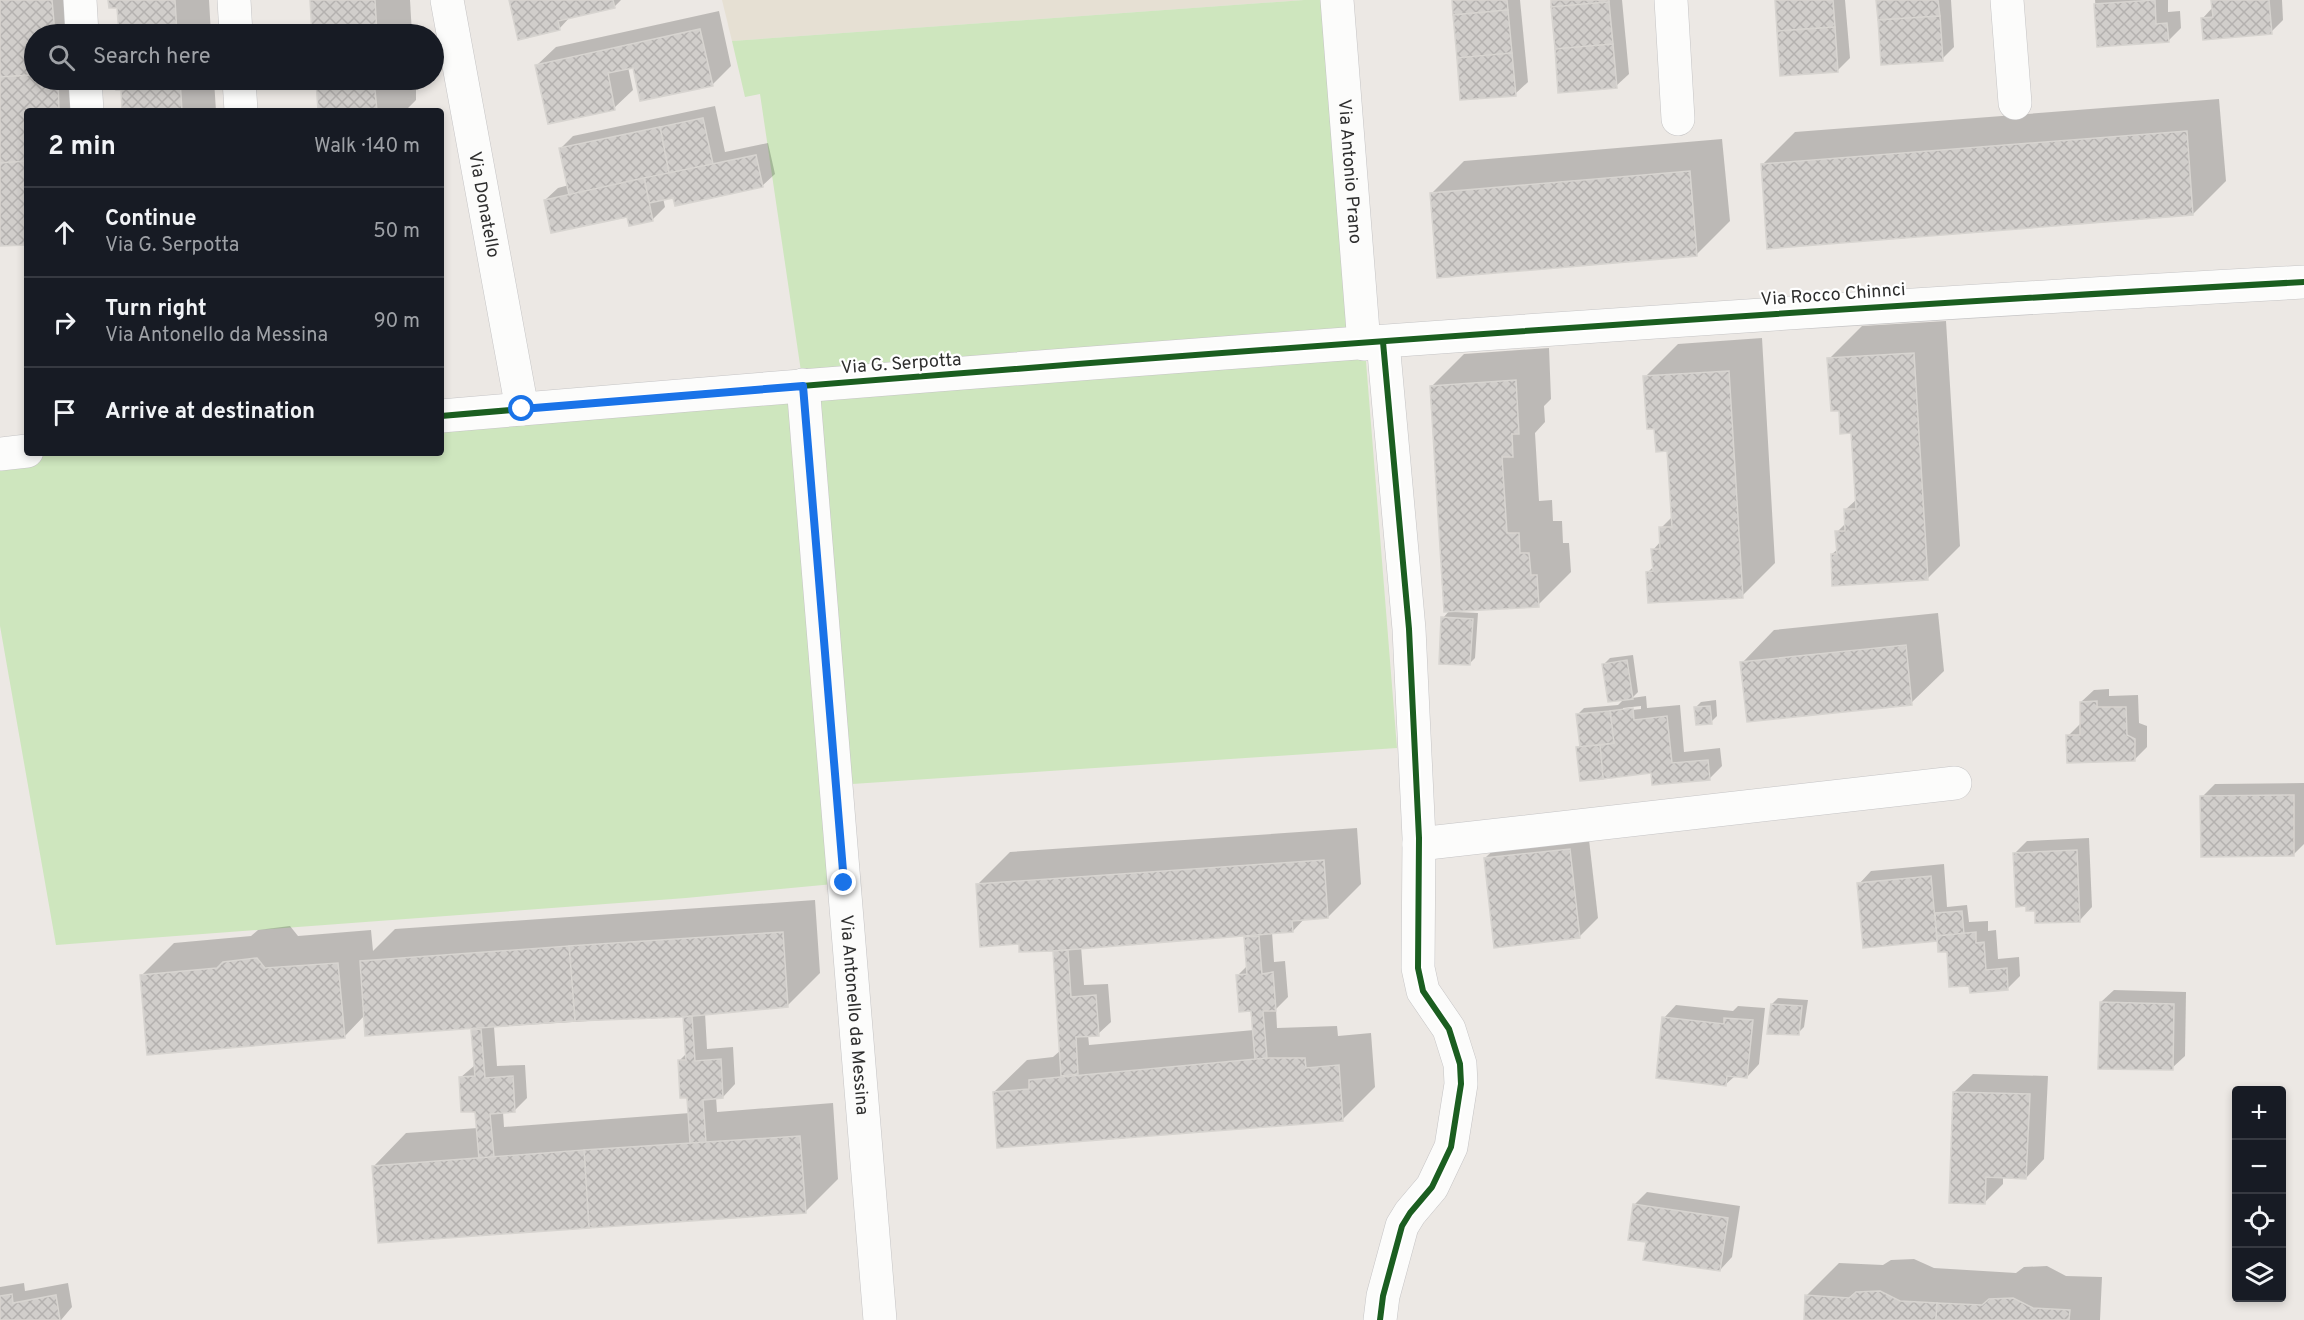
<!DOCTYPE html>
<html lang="en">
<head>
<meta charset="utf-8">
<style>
  :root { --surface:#171b24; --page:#242831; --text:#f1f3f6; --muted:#9ea1a6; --line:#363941 }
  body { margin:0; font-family:Overpass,sans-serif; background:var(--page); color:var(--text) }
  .controls { position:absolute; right:18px; bottom:18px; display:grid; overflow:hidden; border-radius:6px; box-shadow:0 3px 9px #0003 }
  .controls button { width:54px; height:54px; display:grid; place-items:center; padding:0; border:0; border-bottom:2px solid var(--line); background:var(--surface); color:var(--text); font:30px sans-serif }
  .stop { position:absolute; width:18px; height:18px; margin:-14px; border:4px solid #1a73e8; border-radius:50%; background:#fff }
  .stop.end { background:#1a73e8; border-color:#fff; box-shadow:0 2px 6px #0008 }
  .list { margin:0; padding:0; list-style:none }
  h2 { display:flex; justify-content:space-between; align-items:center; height:78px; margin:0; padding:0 24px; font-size:26px }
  h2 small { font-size:20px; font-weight:400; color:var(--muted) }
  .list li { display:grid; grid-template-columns:39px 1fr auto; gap:18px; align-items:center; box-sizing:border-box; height:90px; padding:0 24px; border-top:2px solid var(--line) }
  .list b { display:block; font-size:22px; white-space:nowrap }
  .list p { margin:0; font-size:20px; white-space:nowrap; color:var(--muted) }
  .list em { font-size:20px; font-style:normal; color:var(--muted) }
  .icon { flex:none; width:33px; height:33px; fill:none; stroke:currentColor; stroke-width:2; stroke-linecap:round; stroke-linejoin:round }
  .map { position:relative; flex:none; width:2304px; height:1320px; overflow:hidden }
  .search { position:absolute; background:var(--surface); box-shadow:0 3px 9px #0003; left:24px; top:24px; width:420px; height:66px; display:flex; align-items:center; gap:15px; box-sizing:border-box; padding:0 21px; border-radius:33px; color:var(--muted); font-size:22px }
  .panel { position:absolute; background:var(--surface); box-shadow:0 3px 9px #0003; left:24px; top:108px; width:420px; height:348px; border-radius:6px }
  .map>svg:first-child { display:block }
</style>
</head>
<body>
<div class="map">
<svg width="2304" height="1320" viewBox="0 0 2304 1320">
  <defs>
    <pattern id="building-cross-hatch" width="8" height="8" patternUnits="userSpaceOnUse" patternTransform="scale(1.5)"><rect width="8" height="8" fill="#d1cecb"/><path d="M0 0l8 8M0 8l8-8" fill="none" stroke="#b4b1af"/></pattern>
  </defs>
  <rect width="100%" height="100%" fill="#ece8e4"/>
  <polygon fill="#e6e0d3" points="722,0 1304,0 732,41"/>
  <polygon fill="#cee6be" points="1304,0 1337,0 1397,748 837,785 844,883 686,898 56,945 0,626 0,454 441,453 441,416 803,385 760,94 745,97 732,41"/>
  <g fill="#0003" fill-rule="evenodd">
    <polygon points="0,0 86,0 88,34 34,34 34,80 90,80 92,111 27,111 27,244 0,245"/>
    <polygon points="110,0 209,0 211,34 120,34 119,6"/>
    <polygon points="311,0 410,0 412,34 314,34"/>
    <polygon points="511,0 621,0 614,7 571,16 559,29"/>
    <polygon points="1453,0 1520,0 1528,82 1515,94"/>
    <polygon points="1552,0 1622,0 1629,74 1616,86"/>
    <polygon points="1776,0 1845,0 1850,58 1837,71"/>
    <polygon points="1878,0 1951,0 1954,47 1942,59"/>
    <polygon points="2095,0 2168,0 2168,12 2180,11 2181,28 2168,41 2099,46"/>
    <polygon points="2213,0 2282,0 2283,20 2271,32 2203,18 2213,7"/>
    <polygon points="719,11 731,66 712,85 634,66 628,67 633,90 614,108 537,65 556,47"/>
    <polygon points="117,80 214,80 216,111 124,111 122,88 118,89"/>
    <polygon points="317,80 409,80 409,86 416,85 416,100 405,111 320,111"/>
    <polygon points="2219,99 2226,181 2193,214 1762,165 1795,132"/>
    <polygon points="715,106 725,152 768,143 775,174 762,186 663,198 665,207 652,220 545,200 558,188 569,185 561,148 573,136"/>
    <polygon points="1722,139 1730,221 1697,254 1431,194 1464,161"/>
    <polygon points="1946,321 1960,546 1927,579 1832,554 1838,549 1837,532 1846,523 1845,510 1857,499 1853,431 1840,409 1829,359 1862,326"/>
    <polygon points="1762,338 1775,563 1742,596 1648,572 1654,566 1653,550 1661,541 1661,528 1672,517 1668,449 1656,427 1645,377 1678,344"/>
    <polygon points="1549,348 1551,399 1544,406 1545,422 1535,433 1539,501 1552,500 1553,521 1562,521 1563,543 1569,543 1571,572 1538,605 1455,610 1455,612 1478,613 1475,658 1469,664 1443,618 1450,610 1431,387 1464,354"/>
    <polygon points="1938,613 1944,671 1911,703 1742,663 1774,630"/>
    <path d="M1633 655 1638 692 1632 698 1646 696 1647 708 1680 705 1684 752 1720 748 1722 766 1709 779 1653 771 1577 748 1581 744 1578 714 1584 708 1618 705 1624 699 1604 664 1610 658ZM1641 706V709L1623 711V708Z"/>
    <polygon points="2109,689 2109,696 2138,695 2139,723 2147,726 2147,747 2135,759 2068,736 2081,723 2081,702 2094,690"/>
    <polygon points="1716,700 1717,716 1711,722 1695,708 1701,702"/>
    <polygon points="2304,783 2304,844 2294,854 2202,797 2215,784"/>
    <path d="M1357 828 1361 884 1328 917 1305 918 1293 931 1272 932 1274 962 1285 961 1288 997 1276 1009 1277 1028 1337 1026 1338 1036 1371 1033 1375 1087 1342 1120 994 1092 1027 1060 1053 1057 1061 1050 1054 952 1058 947 1020 942 977 885 1010 852ZM1249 934 1246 938 1248 965 1238 975 1253 1009 1254 1030 1089 1045 1088 1035 1098 1034 1111 1022 1108 984 1084 985 1081 946Z"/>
    <polygon points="1588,831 1598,918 1579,937 1485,858 1504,840"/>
    <polygon points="2089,838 2092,907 2080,920 2036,909 2015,853 2027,841"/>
    <polygon points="1944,864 1947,907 1967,905 1969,922 1988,921 1988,931 1996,930 1998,959 2019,957 2020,976 2007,989 1971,984 1938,939 1865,946 1859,884 1871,871"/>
    <path d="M815 900 820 973 787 1006 705 1013 707 1049 733 1047 735 1084 723 1097H716L717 1112 833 1103 838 1179 805 1212 374 1166 406 1133 478 1128 476 1110 460 1078 475 1065 473 1031 476 1028 365 1015 344 1037 142 975 174 943 251 936 258 930 290 926 298 936 371 930 373 951 395 929ZM685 1015 687 1053 679 1061 689 1096 690 1113 504 1127 503 1112 514 1111 527 1098 525 1065 497 1066 494 1027Z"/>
    <polygon points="2114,990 2186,992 2185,1056 2172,1068 2101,1002"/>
    <polygon points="1778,998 1808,1000 1804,1027 1798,1033 1772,1004"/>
    <polygon points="1676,1005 1733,1011 1738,1006 1765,1008 1759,1064 1747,1077 1735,1076 1726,1084 1664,1018"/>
    <polygon points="1973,1074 2048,1076 2044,1159 2026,1178 2003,1177 2003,1184 1984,1203 1954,1092"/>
    <polygon points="1647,1192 1740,1206 1732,1257 1720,1270 1648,1241 1635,1204"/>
    <polygon points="1914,1259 1934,1268 2016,1273 2024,1267 2047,1266 2066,1276 2102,1277 2100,1320 1805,1320 1806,1296 1839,1263 1883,1265 1891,1260"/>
    <polygon points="24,1283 25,1291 68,1283 72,1307 61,1320 0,1320 0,1287"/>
  </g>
  <g fill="url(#building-cross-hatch)" stroke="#d7d4d0" stroke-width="1.5">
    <polygon points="0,0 52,0 55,34 34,34 34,75 0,77"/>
    <polygon points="108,0 175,0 177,34 119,34 117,8 109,8"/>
    <polygon points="310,0 375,0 377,34 312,34"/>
    <polygon points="509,0 613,0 615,8 558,21 560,30 518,40"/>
    <polygon points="1452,0 1507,0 1508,10 1453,15"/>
    <polygon points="1551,0 1609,0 1609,2 1551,7"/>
    <polygon points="1775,0 1833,0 1835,27 1777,31"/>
    <polygon points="1876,0 1938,0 1940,16 1878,20"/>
    <polygon points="2155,0 2156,24 2167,23 2169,42 2097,47 2094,4"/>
    <polygon points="2211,0 2269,0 2272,34 2203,40 2201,18 2213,17"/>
    <polygon points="1609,2 1613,44 1555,49 1551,7"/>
    <polygon points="1508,10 1512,53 1457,58 1453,15"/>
    <polygon points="1940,16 1943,61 1881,65 1878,20"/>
    <polygon points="1835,27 1838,72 1780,76 1777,31"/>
    <polygon points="700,29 713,86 640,101 633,68 608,73 615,110 548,124 535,65"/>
    <polygon points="1613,44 1617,88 1558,93 1555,49"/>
    <polygon points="1512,53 1516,96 1460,100 1457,58"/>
    <polygon points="34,75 34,80 58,80 59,111 27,111 27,161 0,163 0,77"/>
    <polygon points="115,80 180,80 182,111 122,111 121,90 116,90"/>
    <polygon points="316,80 374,80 377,111 318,111"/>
    <polygon points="703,118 713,164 669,173 660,127"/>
    <polygon points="660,127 669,173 569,195 559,148"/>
    <polygon points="2187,131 2193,215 1767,249 1761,164"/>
    <polygon points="756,155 763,187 675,206 673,198 649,203 644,178"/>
    <polygon points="27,161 27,245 0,246 0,163"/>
    <polygon points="1690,171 1697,256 1437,278 1430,193"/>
    <polygon points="644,178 653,221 629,226 627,217 551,233 544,200"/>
    <polygon points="1914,353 1928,580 1832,586 1831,554 1837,554 1835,531 1845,531 1844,509 1856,509 1851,433 1840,434 1839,411 1831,411 1827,358"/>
    <polygon points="1729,371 1743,598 1648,603 1646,572 1653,571 1651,549 1660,549 1659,527 1672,527 1667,451 1656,452 1654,429 1647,429 1643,376"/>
    <polygon points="1516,380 1519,434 1512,434 1513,457 1502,457 1507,533 1519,533 1520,553 1529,553 1531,575 1537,575 1539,607 1444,612 1430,386"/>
    <polygon points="1441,617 1473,619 1470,665 1439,664"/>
    <polygon points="1906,645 1912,705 1747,722 1740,662"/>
    <polygon points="1627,660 1633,699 1608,702 1602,664"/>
    <polygon points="2097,701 2097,707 2126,707 2127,735 2135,739 2135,761 2067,763 2066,735 2080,735 2080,702"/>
    <polygon points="1710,706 1712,724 1696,725 1694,707"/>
    <polygon points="1633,708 1634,720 1667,716 1672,763 1708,760 1710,780 1652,785 1651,773 1603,779 1600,745 1614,743 1610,711"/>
    <polygon points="1610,711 1614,743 1580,747 1576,714"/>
    <polygon points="1600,745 1603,779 1580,781 1576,747"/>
    <polygon points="2294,795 2294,856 2201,857 2200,796"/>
    <polygon points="1570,849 1580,938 1494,948 1484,858"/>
    <polygon points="2077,850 2080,922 2035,923 2035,911 2026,911 2026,906 2016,907 2013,853"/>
    <polygon points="1324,860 1328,918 1292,921 1293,932 1053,951 1019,952 1019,944 980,947 976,884"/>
    <polygon points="1931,876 1937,941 1863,948 1857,883"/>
    <polygon points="1962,911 1964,934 1937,936 1935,913"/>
    <polygon points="783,932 788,1007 683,1017 575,1021 569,946"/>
    <polygon points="1976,932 1976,943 1984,942 1986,970 2007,968 2008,990 1970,993 1969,986 1949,987 1947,952 1938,952 1937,936"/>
    <polygon points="1259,936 1262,974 1273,972 1276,1011 1263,1011 1267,1058 1255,1060 1251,1011 1239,1012 1236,975 1247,974 1244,937"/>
    <polygon points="569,946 575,1021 365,1036 360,961"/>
    <polygon points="1068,950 1071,997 1096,995 1099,1036 1076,1037 1078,1074 1061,1076 1053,951"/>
    <polygon points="257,958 265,968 338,963 345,1038 147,1055 140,975 217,968 223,962"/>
    <polygon points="2100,1002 2174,1004 2173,1070 2098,1069"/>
    <polygon points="1771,1004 1802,1006 1799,1035 1767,1034"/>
    <polygon points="692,1016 695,1061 721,1059 723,1098 703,1100 706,1143 690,1143 687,1098 680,1098 678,1060 686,1060 683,1017"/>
    <polygon points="1662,1017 1724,1024 1724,1018 1753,1020 1747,1078 1727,1076 1726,1086 1656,1078"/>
    <polygon points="481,1029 485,1078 513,1076 515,1112 490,1114 494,1157 479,1159 475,1112 461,1112 459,1077 475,1076 471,1030"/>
    <polygon points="1267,1058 1305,1058 1306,1068 1339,1065 1343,1121 997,1148 993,1092 1029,1089 1029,1080"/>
    <polygon points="1953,1092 2030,1094 2026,1179 1986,1177 1985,1204 1949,1203"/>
    <polygon points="800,1136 806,1213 589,1228 584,1150"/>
    <polygon points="584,1150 589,1228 378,1243 372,1166"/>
    <polygon points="1633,1204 1728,1218 1720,1271 1643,1260 1646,1242 1628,1240"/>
    <polygon points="1880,1291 1900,1301 1937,1303 1936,1320 1804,1320 1805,1295 1849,1298 1856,1292"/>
    <polygon points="12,1294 13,1303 56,1295 60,1320 0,1320 0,1296"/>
    <polygon points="2013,1298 2033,1308 2070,1310 2069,1320 1936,1320 1937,1303 1982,1305 1989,1299"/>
  </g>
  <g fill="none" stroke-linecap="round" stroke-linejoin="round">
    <g stroke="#c5c4c5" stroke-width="34">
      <g id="minor">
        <polyline points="80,0 82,34"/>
        <polyline points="234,0 236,34"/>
        <path id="s1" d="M447 0 522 409"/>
        <path id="s2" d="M1337 0 1364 344"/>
        <polyline points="1671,0 1678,119"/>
        <polyline points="2007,0 2015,103"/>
        <polyline points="85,80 87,111"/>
        <polyline points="239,80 241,111"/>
        <path id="s3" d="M803 385 880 1320"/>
        <path d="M441 416C1061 363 1682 316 2304 282"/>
        <polyline points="0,454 27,451"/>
        <polyline points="1419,844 1955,783"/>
        <polyline points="1380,1320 1383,1296 1402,1226 1410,1213 1432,1187 1451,1147 1461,1084 1460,1064 1449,1029 1423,991 1418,968 1419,838 1409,629 1383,342"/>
      </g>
    </g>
    <use href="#minor" stroke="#fcfcfb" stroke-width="33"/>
    <g stroke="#fff" stroke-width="10">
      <g id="cycleway">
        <path d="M441 416C1061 363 1682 316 2304 282"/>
        <polyline points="1380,1320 1383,1296 1402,1226 1410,1213 1432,1187 1451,1147 1461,1084 1460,1064 1449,1029 1423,991 1418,968 1419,838 1409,629 1383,342"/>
      </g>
    </g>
    <use href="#cycleway" stroke="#1b5e20" stroke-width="6"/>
  </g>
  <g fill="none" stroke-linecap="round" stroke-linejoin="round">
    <polyline stroke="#1a73e8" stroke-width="8" points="522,409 803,386 844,883"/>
  </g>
  <g text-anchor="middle" stroke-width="4.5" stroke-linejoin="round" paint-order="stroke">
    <g font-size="18" fill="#2e2e2e" stroke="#fff">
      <text dy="6" stroke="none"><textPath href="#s2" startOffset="172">Via Antonio Prano</textPath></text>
      <text dy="6" stroke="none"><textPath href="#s1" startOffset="208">Via Donatello</textPath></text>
      <text transform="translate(1833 294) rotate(-4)" y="6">Via Rocco Chinnci</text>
      <text transform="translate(901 363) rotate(-4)" y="6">Via G. Serpotta</text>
      <text dy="6" stroke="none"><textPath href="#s3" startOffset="632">Via Antonello da Messina</textPath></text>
    </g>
  </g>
</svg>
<div class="controls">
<button>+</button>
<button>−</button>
<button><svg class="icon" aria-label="locate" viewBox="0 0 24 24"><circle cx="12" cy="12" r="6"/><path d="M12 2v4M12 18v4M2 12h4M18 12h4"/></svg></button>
<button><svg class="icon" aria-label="layers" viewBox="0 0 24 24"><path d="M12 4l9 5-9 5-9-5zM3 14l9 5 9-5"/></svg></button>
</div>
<div class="stop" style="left:522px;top:409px"></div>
<div class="stop end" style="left:844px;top:883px"></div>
<div class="search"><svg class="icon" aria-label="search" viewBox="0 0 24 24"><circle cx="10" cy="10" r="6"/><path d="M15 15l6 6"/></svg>Search here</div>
<section class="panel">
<h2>2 min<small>Walk · 140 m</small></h2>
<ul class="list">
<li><svg class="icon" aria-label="ahead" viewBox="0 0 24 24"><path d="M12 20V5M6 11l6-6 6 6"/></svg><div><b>Continue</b><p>Via G. Serpotta</p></div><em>50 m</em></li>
<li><svg class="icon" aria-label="right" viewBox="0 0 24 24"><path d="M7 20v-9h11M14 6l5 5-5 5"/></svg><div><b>Turn right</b><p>Via Antonello da Messina</p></div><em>90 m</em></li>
<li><svg class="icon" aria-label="arrive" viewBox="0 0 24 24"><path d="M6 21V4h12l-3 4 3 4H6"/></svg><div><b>Arrive at destination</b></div></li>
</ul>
</section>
</div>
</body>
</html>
